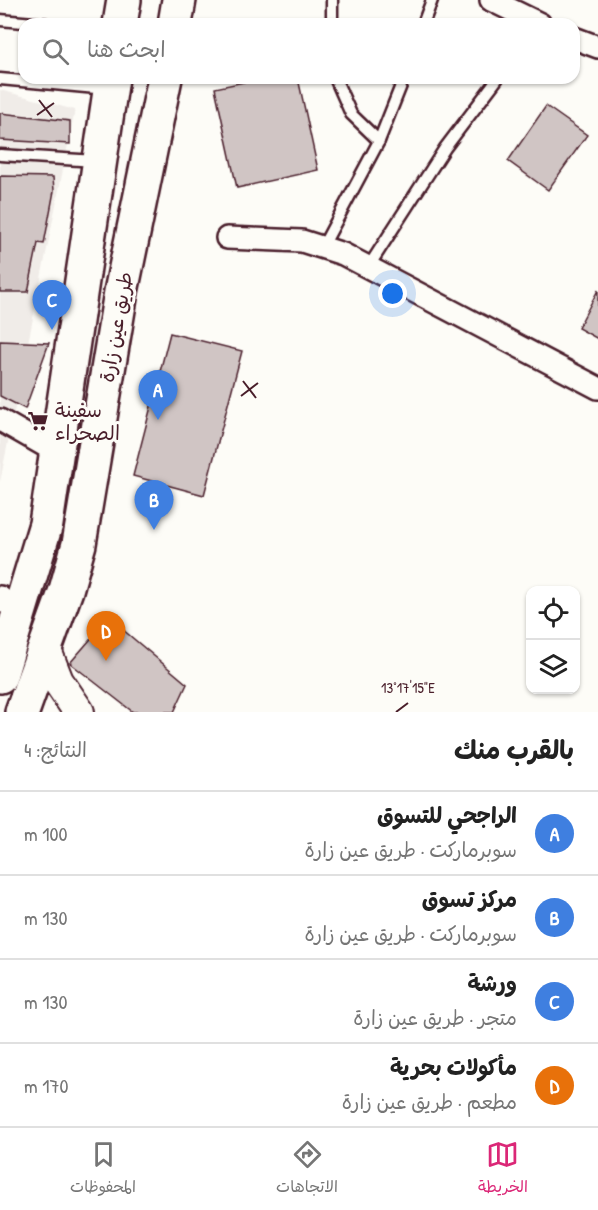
<!DOCTYPE html>
<html lang="ar">
<head>
<meta charset="utf-8">
<style>
  :root { --surface:#fff; --page:#f6f6f6; --text:#222; --muted:#767676; --line:#e0e0e0; --accent:#db2777 }
  body { margin:0; font-family:"Patrick Hand","Playpen Sans Arabic",sans-serif; background:var(--page); color:var(--text); direction:rtl }
  .controls { position:absolute; right:18px; bottom:18px; display:grid; overflow:hidden; border-radius:12px; box-shadow:0 2px 4px #0004 }
  .controls button { width:54px; height:54px; display:grid; place-items:center; padding:0; border:0; border-bottom:2px solid var(--line); background:var(--surface); color:var(--text); font:30px sans-serif }
  .you { position:absolute; left:393px; top:294px; width:21px; height:21px; margin:-15px; border:4px solid #fff; border-radius:50%; background:#1a73e8; box-shadow:0 0 0 9px #1a73e833 }
  .badge { display:grid; place-items:center; width:39px; height:39px; border-radius:50%; background:var(--accent); color:#fff; font-size:20px; font-weight:700 }
  .pin { position:absolute; translate:-50% -50px; filter:drop-shadow(0 2px 3px #0008) }
  .pin::after { content:''; position:absolute; top:32px; width:21px; height:18px; background:inherit; clip-path:polygon(0 0,100% 0,50% 100%) }
  .list { margin:0; padding:0; list-style:none }
  h2 { display:flex; justify-content:space-between; align-items:center; height:78px; margin:0; padding:0 24px; font-size:26px }
  h2 small { font-size:20px; font-weight:400; color:var(--muted) }
  .list li { display:grid; grid-template-columns:39px 1fr auto; gap:18px; align-items:center; box-sizing:border-box; height:84px; padding:0 24px; border-top:2px solid var(--line) }
  .list b { display:block; font-size:22px; white-space:nowrap }
  .list p { margin:0; font-size:20px; white-space:nowrap; color:var(--muted) }
  .list em { font-size:20px; font-style:normal; color:var(--muted) }
  .icon { flex:none; width:33px; height:33px; fill:none; stroke:currentColor; stroke-width:2; stroke-linecap:round; stroke-linejoin:round }
  .map { position:relative; flex:none; width:598px; height:712px; overflow:hidden; direction:ltr }
  .search { position:absolute; background:var(--surface); box-shadow:0 2px 4px #0004; left:18px; right:18px; top:18px; height:66px; display:flex; align-items:center; gap:15px; box-sizing:border-box; padding:0 21px; border-radius:18px; color:var(--muted); font-size:22px }
  .sheet { height:414px; background:var(--surface) }
  nav { display:flex; justify-content:space-around; align-items:center; box-sizing:border-box; height:84px; border-top:2px solid var(--line); background:var(--surface); font-size:16px; color:var(--muted) }
  nav a { display:grid; justify-items:center; gap:3px }
  nav .on { color:var(--accent) }
  .map>svg:first-child { display:block }
</style>
</head>
<body>
<div class="map">
<svg width="598" height="712" viewBox="0 0 598 712">
  <rect width="100%" height="100%" fill="#fdfcf7"/>
  <filter id="ink" filterUnits="userSpaceOnUse"><feTurbulence type="fractalNoise" baseFrequency=".0167" numOctaves="2"/><feDisplacementMap in="SourceGraphic" scale="12" xChannelSelector="R" yChannelSelector="G"/><feConvolveMatrix kernelMatrix="1 2 1 2 8 2 1 2 1" color-interpolation-filters="sRGB"/></filter>
  <g filter="url(#ink)">
    <polygon fill="#f0ece8" points="0,90 75,110 0,482"/>
    <g fill="#d0c5c4" stroke="#4a1f2b" stroke-width="1.5">
      <polygon points="243,78 298,78 318,170 237,188 215,88 244,82"/>
      <polygon points="546,106 587,135 548,190 508,161"/>
      <polygon points="0,113 70,121 70,144 0,140"/>
      <polygon points="0,176 53,177 54,191 44,244 38,243 28,292 0,292"/>
      <polygon points="598,290 598,339 578,328"/>
      <polygon points="170,333 242,351 204,495 133,476"/>
      <polygon points="0,341 49,343 25,409 0,396"/>
      <polygon points="109,618 187,684 174,712 133,712 70,663"/>
    </g>
    <g fill="none" stroke-linecap="round" stroke-linejoin="round">
      <g stroke="#4a1f2b" stroke-width="15">
        <g id="service">
          <polyline points="332,0 332,24"/>
          <polyline points="0,20 46,24"/>
          <polyline points="423,24 432,0"/>
          <polyline points="335,78 351,114 379,141"/>
          <polyline points="0,79 107,89"/>
          <polyline points="0,155 96,161"/>
          <polyline points="323,246 379,141 404,78"/>
          <polyline points="369,266 445,148 498,78"/>
        </g>
      </g>
      <g stroke="#4a1f2b" stroke-width="26">
        <g id="minor">
          <polyline points="491,0 540,24"/>
          <polyline points="574,38 598,47"/>
          <polyline points="227,238 302,241 343,254 598,388"/>
          <polyline points="0,420 56,452"/>
          <polyline points="0,597 19,614"/>
        </g>
      </g>
      <g stroke="#4a1f2b" stroke-width="34">
        <polyline id="secondary" points="45,648 58,681 79,712"/>
      </g>
      <g stroke="#4a1f2b" stroke-width="38">
        <g id="primary">
          <polyline points="120,24 124,0"/>
          <polyline points="175,24 179,0"/>
          <polyline points="0,676 46,524 112,78"/>
          <polyline points="22,712 66,590 79,544 121,292 165,78"/>
        </g>
      </g>
      <use href="#service" stroke="#fdfcf7" stroke-width="10"/>
      <use href="#minor" stroke="#fdfcf7" stroke-width="21"/>
      <use href="#secondary" stroke="#fdfcf7" stroke-width="30"/>
      <use href="#primary" stroke="#fdfcf7" stroke-width="33"/>
    </g>
  </g>
  <path fill="none" stroke="#4a1f2b" stroke-width="2" d="M39 100 52 117M37 115 54 103M243 381 256 398M241 396 258 383M396 712 408 703"/>
  <defs>
    <g id="supermarket-bare" transform="scale(1.62)"><path d="M-6-5.5h2.5l.6 2H6L4.5 2H-2.5L-4.4-4H-6ZM-1.5 3.2a1.3 1.3 0 1 0 .1 0ZM3 3.2a1.3 1.3 0 1 0 .1 0Z" fill="#4a1f2b" stroke="#fdfcf7" stroke-width="2.5" paint-order="stroke"/></g>
  </defs>
  <g fill-rule="evenodd">
    <use href="#supermarket-bare" x="38" y="421"/>
  </g>
  <g text-anchor="middle" stroke-width="6" stroke-linejoin="round" paint-order="stroke">
    <g font-size="20" fill="#4a1f2b" stroke="#fdfcf7">
      <text transform="translate(116 327) rotate(-80)" y="7">طريق عين زارة</text>
    </g>
    <g font-size="20" fill="#4a1f2b" stroke="#fdfcf7" text-anchor="start">
      <text x="55" y="417">سفينة<tspan x="55" dy="23">الصحراء</tspan></text>
    </g>
  </g>
  <g font-size="15" text-anchor="middle" fill="#4a1f2b" stroke="#fdfcf7" stroke-width="6" stroke-linejoin="round" paint-order="stroke">
    <text x="408" y="693">13°17'15"E</text>
  </g>
</svg>
<div class="controls">
<button><svg class="icon" aria-label="locate" viewBox="0 0 24 24"><circle cx="12" cy="12" r="6"/><path d="M12 2v4M12 18v4M2 12h4M18 12h4"/></svg></button>
<button><svg class="icon" aria-label="layers" viewBox="0 0 24 24"><path d="M12 4l9 5-9 5-9-5zM3 14l9 5 9-5"/></svg></button>
</div>
<div class="you"></div>
<div class="pin badge" style="left:158px;top:420px;background:#3f7fe0">A</div>
<div class="pin badge" style="left:154px;top:530px;background:#3f7fe0">B</div>
<div class="pin badge" style="left:52px;top:330px;background:#3f7fe0">C</div>
<div class="pin badge" style="left:106px;top:661px;background:#e8710a">D</div>
<div class="search"><svg class="icon" aria-label="search" viewBox="0 0 24 24"><circle cx="10" cy="10" r="6"/><path d="M15 15l6 6"/></svg>ابحث هنا</div>
</div>
<section class="sheet">
<h2>بالقرب منك<small>النتائج: 4</small></h2>
<ul class="list">
<li><span class="badge" style="background:#3f7fe0">A</span><div><b>الراجحي للتسوق</b><p>سوبرماركت · طريق عين زارة</p></div><em>100 m</em></li>
<li><span class="badge" style="background:#3f7fe0">B</span><div><b>مركز تسوق</b><p>سوبرماركت · طريق عين زارة</p></div><em>130 m</em></li>
<li><span class="badge" style="background:#3f7fe0">C</span><div><b>ورشة</b><p>متجر · طريق عين زارة</p></div><em>130 m</em></li>
<li><span class="badge" style="background:#e8710a">D</span><div><b>مأكولات بحرية</b><p>مطعم · طريق عين زارة</p></div><em>170 m</em></li>
</ul>
</section>
<nav>
<a class="on"><svg class="icon" aria-label="map" viewBox="0 0 24 24"><path d="M3 6l6-2 6 2 6-2v14l-6 2-6-2-6 2zM9 4v14M15 6v14"/></svg>الخريطة</a>
<a><svg class="icon" aria-label="directions" viewBox="0 0 24 24"><path d="M12 3l9 9-9 9-9-9zM9 14v-3h6M13 9l2 2-2 2"/></svg>الاتجاهات</a>
<a><svg class="icon" aria-label="saved" viewBox="0 0 24 24"><path d="M7 4h10v16l-5-4-5 4z"/></svg>المحفوظات</a>
</nav>
</body>
</html>
